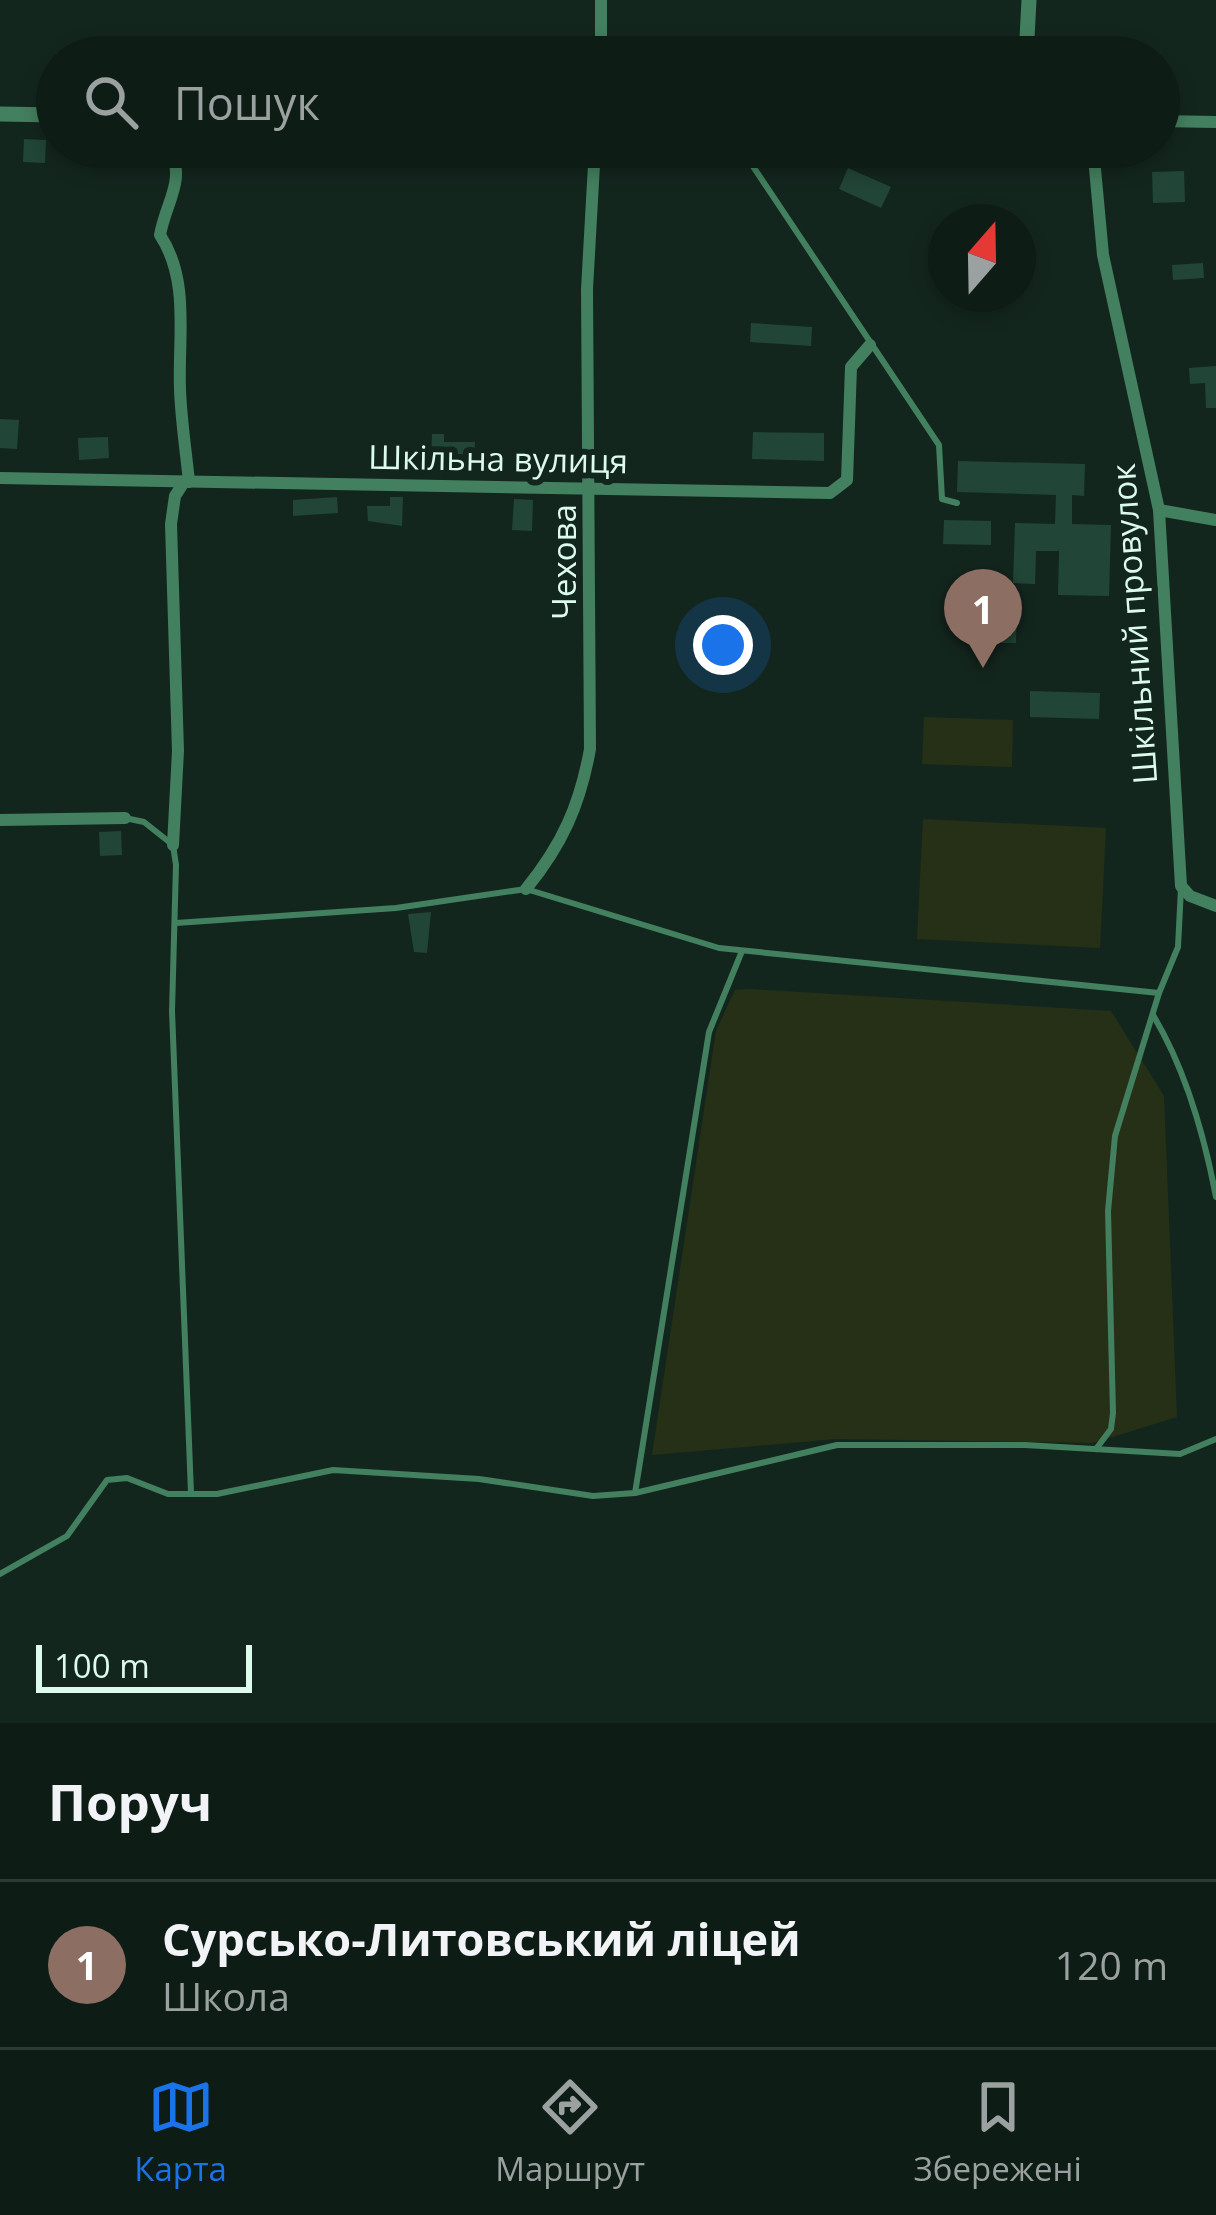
<!DOCTYPE html>
<html lang="uk">
<head>
<meta charset="utf-8">
<style>
  :root { --surface:#0e1c16; --page:#17251f; --text:#f1f3f6; --muted:#9ba1a1; --line:#2e3a35; --accent:#1a73e8 }
  body { margin:0; font-family:"Open Sans",sans-serif; background:var(--page); color:var(--text) }
  .compass { position:absolute; left:928px; top:204px; width:108px; height:108px; border-radius:50%; background:var(--surface); box-shadow:0 6px 18px #0003; rotate:20deg }
  .scale { position:absolute; left:36px; bottom:30px; width:216px; box-sizing:border-box; padding-left:12px; border:6px solid #dcfbed; border-top:0; font-size:33px; line-height:42px; white-space:nowrap; color:#dcfbed; -webkit-text-stroke:9px #13261e; paint-order:stroke }
  .you { position:absolute; left:723px; top:645px; width:42px; height:42px; margin:-30px; border:9px solid #fff; border-radius:50%; background:#1a73e8; box-shadow:0 0 0 18px #1a73e833 }
  .badge { display:grid; place-items:center; width:78px; height:78px; border-radius:50%; background:var(--accent); color:#fff; font-size:39px; font-weight:700 }
  .pin { position:absolute; translate:-50% -99px; filter:drop-shadow(0 3px 6px #0008) }
  .pin::after { content:''; position:absolute; top:63px; width:42px; height:36px; background:inherit; clip-path:polygon(0 0,100% 0,50% 100%) }
  .list { margin:0; padding:0; list-style:none }
  h2 { display:flex; justify-content:space-between; align-items:center; height:156px; margin:0; padding:0 48px; font-size:51px }
  h2 small { font-size:39px; font-weight:400; color:var(--muted) }
  .list li { display:grid; grid-template-columns:78px 1fr auto; gap:36px; align-items:center; box-sizing:border-box; height:168px; padding:0 48px; border-top:3px solid var(--line) }
  .list b { display:block; font-size:45px; white-space:nowrap }
  .list p { margin:0; font-size:39px; white-space:nowrap; color:var(--muted) }
  .list em { font-size:39px; font-style:normal; color:var(--muted) }
  .icon { flex:none; width:66px; height:66px; fill:none; stroke:currentColor; stroke-width:2; stroke-linecap:round; stroke-linejoin:round }
  .map { position:relative; flex:none; width:1216px; height:1723px; overflow:hidden }
  .search { position:absolute; background:var(--surface); box-shadow:0 6px 18px #0003; left:36px; right:36px; top:36px; height:132px; display:flex; align-items:center; gap:30px; box-sizing:border-box; padding:0 42px; border-radius:66px; color:var(--muted); font-size:45px }
  .sheet { height:324px; background:var(--surface) }
  nav { display:flex; justify-content:space-around; align-items:center; box-sizing:border-box; height:168px; border-top:3px solid var(--line); background:var(--surface); font-size:33px; color:var(--muted) }
  nav a { display:grid; justify-items:center; gap:6px }
  nav .on { color:var(--accent) }
  .map>svg:first-child { display:block }
</style>
</head>
<body>
<div class="map">
<svg width="1216" height="1723" viewBox="0 0 1216 1723">
  <rect width="100%" height="100%" fill="#13261e"/>
  <g fill="#263016">
    <polygon points="924,717 1013,720 1012,767 922,764"/>
    <polygon points="923,819 1106,828 1100,948 917,939"/>
    <polygon points="750,989 1111,1011 1164,1096 1177,1417 1093,1443 836,1439 652,1455 716,1031 735,990"/>
  </g>
  <g fill="#214537">
    <polygon points="24,139 46,140 45,163 23,162"/>
    <polygon points="848,168 891,187 881,208 839,189"/>
    <polygon points="1184,171 1185,202 1153,203 1152,172"/>
    <polygon points="1203,263 1204,278 1173,280 1172,265"/>
    <polygon points="751,323 812,327 811,346 750,342"/>
    <polygon points="1216,366 1216,408 1206,408 1205,383 1190,384 1189,368"/>
    <polygon points="0,419 19,420 17,449 0,448"/>
    <polygon points="753,432 824,433 824,461 752,459"/>
    <polygon points="432,434 444,434 444,442 475,442 474,457 444,456 444,465 431,465"/>
    <polygon points="108,437 109,458 79,460 78,438"/>
    <polygon points="958,461 1085,464 1084,496 1072,495 1072,524 1111,525 1109,596 1058,595 1059,551 1036,551 1035,584 1013,583 1015,523 1055,524 1056,495 957,492"/>
    <polygon points="337,497 338,513 293,516 293,500"/>
    <polygon points="390,497 403,497 402,526 368,521 367,506 390,506"/>
    <polygon points="514,499 533,500 532,531 512,530"/>
    <polygon points="944,520 991,521 991,545 943,544"/>
    <polygon points="1002,602 1017,602 1016,643 1001,643"/>
    <polygon points="1030,691 1100,693 1099,719 1030,717"/>
    <polygon points="121,831 122,855 100,856 99,832"/>
    <polygon points="431,912 427,953 414,952 408,914"/>
  </g>
  <g fill="none" stroke-linecap="round" stroke-linejoin="round">
    <g stroke="#43805f" stroke-width="6">
      <polyline points="740,147 939,445 942,499 957,503"/>
      <polyline points="125,818 144,822 173,845 176,865 172,1011 191,1493"/>
      <polyline points="176,923 396,908 526,889 719,948 1159,993 1178,947 1181,888"/>
      <path d="M1153 1015C1186 1070 1204 1134 1216 1197"/>
      <polyline points="1096,1449 1111,1429 1113,1413 1108,1211 1115,1136 1159,993"/>
      <polyline points="635,1493 709,1032 742,951"/>
      <polyline points="0,1574 67,1536 107,1480 127,1478 168,1494 217,1494 333,1470 479,1479 593,1496 635,1493 837,1445 1025,1445 1180,1454 1216,1439"/>
    </g>
    <g stroke="#43805f" stroke-width="12">
      <polyline points="601,57 601,0"/>
      <polyline points="1159,121 1216,122"/>
      <path d="M170 147C186 182 166 201 160 235 190 280 178 338 180 389 181 420 186 451 189 482"/>
      <polyline points="1093,147 1103,255 1159,510 1181,886 1190,896 1216,906"/>
      <polyline points="0,478 830,493 847,480 851,367 870,345"/>
      <polyline points="1159,510 1216,520"/>
      <polyline points="0,820 125,818"/>
      <polyline points="173,845 178,751 171,524 175,496 184,482"/>
      <path d="M526 889C562 845 580 805 590 749L587 289 595 147"/>
    </g>
    <g stroke="#43805f" stroke-width="15">
      <polyline points="1026,57 1029,0"/>
      <polyline points="0,114 57,115"/>
    </g>
  </g>
  <g text-anchor="middle" stroke-width="12" stroke-linejoin="round" paint-order="stroke">
    <g font-size="33" fill="#dcfbed" stroke="#13261e">
      <text transform="translate(498 459) rotate(1)" y="12">Шкільна вулиця</text>
      <text transform="translate(564 562) rotate(-90)" y="12">Чехова</text>
      <text transform="translate(1134 624) rotate(-94)" y="12">Шкільний провулок</text>
    </g>
  </g>
</svg>
<svg class="compass" viewBox="-18 -18 36 36"><path d="M0-13l5 13h-10z" fill="#e53935"/><path d="M0 13l5-13h-10z" fill="#9ba1a1"/></svg>
<div class="scale">100 m</div>
<div class="you"></div>
<div class="pin badge" style="left:983px;top:668px;background:#8d6e63">1</div>
<div class="search"><svg class="icon" aria-label="search" viewBox="0 0 24 24"><circle cx="10" cy="10" r="6"/><path d="M15 15l6 6"/></svg>Пошук</div>
</div>
<section class="sheet">
<h2>Поруч<small></small></h2>
<ul class="list">
<li><span class="badge" style="background:#8d6e63">1</span><div><b>Сурсько-Литовський ліцей</b><p>Школа</p></div><em>120 m</em></li>
</ul>
</section>
<nav>
<a class="on"><svg class="icon" aria-label="map" viewBox="0 0 24 24"><path d="M3 6l6-2 6 2 6-2v14l-6 2-6-2-6 2zM9 4v14M15 6v14"/></svg>Карта</a>
<a><svg class="icon" aria-label="directions" viewBox="0 0 24 24"><path d="M12 3l9 9-9 9-9-9zM9 14v-3h6M13 9l2 2-2 2"/></svg>Маршрут</a>
<a><svg class="icon" aria-label="saved" viewBox="0 0 24 24"><path d="M7 4h10v16l-5-4-5 4z"/></svg>Збережені</a>
</nav>
</body>
</html>
